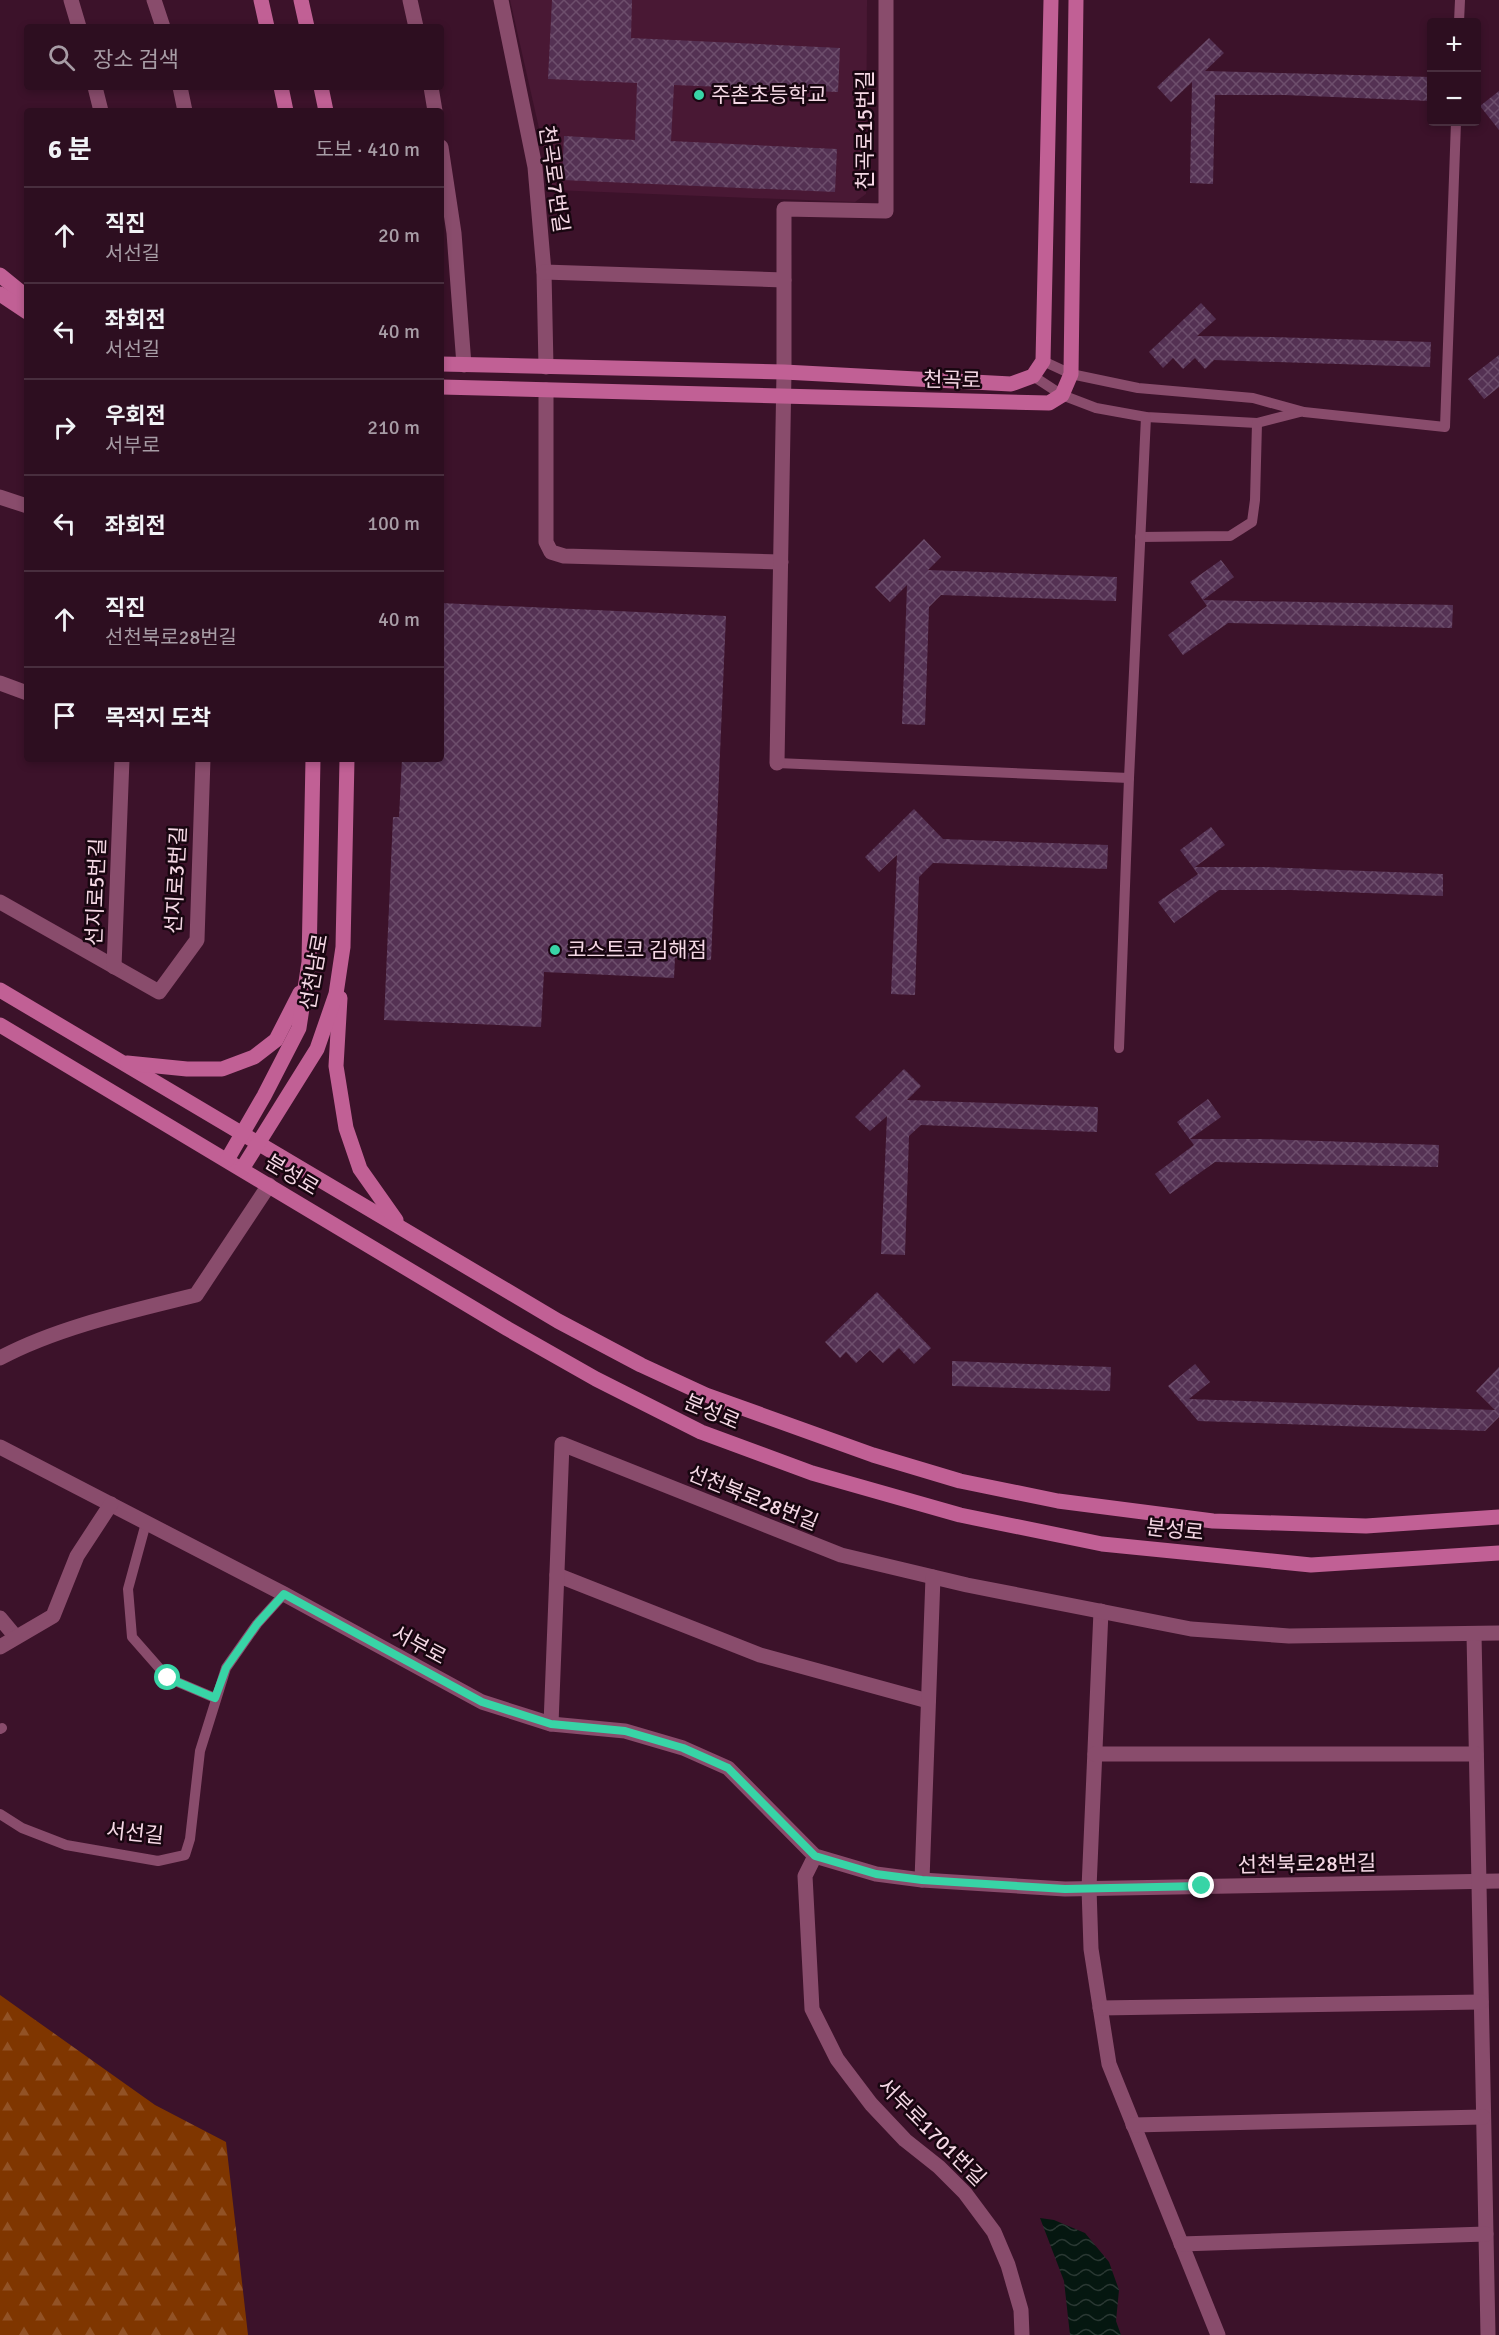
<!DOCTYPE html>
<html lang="ko">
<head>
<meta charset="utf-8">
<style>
  :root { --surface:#2d0e20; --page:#391c2d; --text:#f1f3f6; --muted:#a79ca5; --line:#482e3e }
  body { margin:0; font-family:Signika,"Noto Sans KR",sans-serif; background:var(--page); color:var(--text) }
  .controls { position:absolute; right:18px; top:18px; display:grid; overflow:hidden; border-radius:6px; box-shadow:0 3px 9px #0003 }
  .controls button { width:54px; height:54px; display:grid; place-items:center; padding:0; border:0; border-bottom:2px solid var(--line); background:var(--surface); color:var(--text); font:30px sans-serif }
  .stop { position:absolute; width:18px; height:18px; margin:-14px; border:4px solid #38d4a6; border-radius:50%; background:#fff }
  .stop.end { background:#38d4a6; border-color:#fff; box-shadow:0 2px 6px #0008 }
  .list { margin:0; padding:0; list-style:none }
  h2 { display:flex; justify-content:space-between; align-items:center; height:78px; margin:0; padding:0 24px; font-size:26px }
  h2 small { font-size:20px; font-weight:400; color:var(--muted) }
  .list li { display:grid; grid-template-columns:39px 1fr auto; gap:18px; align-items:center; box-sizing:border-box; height:96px; padding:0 24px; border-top:2px solid var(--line) }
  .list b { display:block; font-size:22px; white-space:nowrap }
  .list p { margin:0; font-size:20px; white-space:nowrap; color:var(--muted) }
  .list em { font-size:20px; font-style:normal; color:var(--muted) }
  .icon { flex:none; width:33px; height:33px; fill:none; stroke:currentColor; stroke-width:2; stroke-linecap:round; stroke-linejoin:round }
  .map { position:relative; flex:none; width:1499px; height:2335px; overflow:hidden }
  .search { position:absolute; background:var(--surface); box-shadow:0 3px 9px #0003; left:24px; top:24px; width:420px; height:66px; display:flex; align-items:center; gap:15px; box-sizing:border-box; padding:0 21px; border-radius:6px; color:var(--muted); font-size:22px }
  .panel { position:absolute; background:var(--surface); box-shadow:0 3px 9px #0003; left:24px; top:108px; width:420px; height:654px; border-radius:6px }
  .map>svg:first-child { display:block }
</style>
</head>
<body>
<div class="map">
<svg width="1499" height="2335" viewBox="0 0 1499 2335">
  <defs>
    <pattern id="forest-firs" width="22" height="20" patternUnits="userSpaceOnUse" patternTransform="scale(1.5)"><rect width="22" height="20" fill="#7f3600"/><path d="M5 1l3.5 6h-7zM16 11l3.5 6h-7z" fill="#925225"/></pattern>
    <pattern id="water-waves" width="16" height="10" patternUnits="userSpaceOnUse" patternTransform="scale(1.5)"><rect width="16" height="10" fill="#051710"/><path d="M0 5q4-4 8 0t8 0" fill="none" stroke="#2a3833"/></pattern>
    <pattern id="building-cross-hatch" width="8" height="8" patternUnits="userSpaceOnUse" patternTransform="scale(1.5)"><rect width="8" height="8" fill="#543153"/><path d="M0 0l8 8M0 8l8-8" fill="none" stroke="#6d4e6c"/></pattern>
  </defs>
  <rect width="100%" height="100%" fill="#3c122a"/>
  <polygon fill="#491834" points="510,0 867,0 866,194 855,202 553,190"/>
  <polygon fill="url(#forest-firs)" points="0,1995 155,2105 226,2142 248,2335 0,2335"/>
  <polygon fill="url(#water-waves)" points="1040,2218 1054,2220 1085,2233 1109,2262 1119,2290 1116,2321 1121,2335 1070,2335 1064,2281"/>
  <g fill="url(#building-cross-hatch)">
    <polygon points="552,0 632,0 631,38 840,48 838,92 674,85 671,141 837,149 835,192 562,180 564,136 635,140 637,83 548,79"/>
    <polygon points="1209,38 1224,53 1205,71 1431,77 1431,101 1285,95 1215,95 1213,184 1190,183 1192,82 1171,102 1157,87"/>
    <polygon points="1499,91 1499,130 1480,106"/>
    <polygon points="1201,303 1216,319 1197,336 1272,337 1431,342 1430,367 1214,360 1205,369 1195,358 1183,369 1173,358 1163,368 1149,352"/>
    <polygon points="1499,355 1499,387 1484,399 1468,379"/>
    <polygon points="924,539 941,557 928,570 1117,577 1116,601 941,595 929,607 925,725 902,724 907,585 890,602 875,587"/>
    <polygon points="1221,560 1234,577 1203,600 1453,605 1452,628 1228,623 1183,655 1168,635 1207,606 1190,582"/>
    <polygon points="441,603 726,616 711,960 675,958 674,978 544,972 541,1027 384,1020 393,817 399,817 402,759 441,759"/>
    <polygon points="914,809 943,839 1108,845 1107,869 933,863 919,877 915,995 891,994 897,855 879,872 865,857"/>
    <polygon points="1211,827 1225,845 1195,867 1265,867 1443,874 1443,896 1291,890 1219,890 1174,923 1158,902 1198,874 1180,850"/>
    <polygon points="904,1069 921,1086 907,1100 1098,1107 1097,1132 921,1125 909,1136 905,1255 881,1254 887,1116 870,1131 855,1117"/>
    <polygon points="1208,1099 1221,1117 1190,1139 1261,1139 1439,1145 1438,1167 1215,1162 1170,1194 1155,1174 1194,1145 1177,1122"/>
    <polygon points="877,1292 931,1348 914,1364 899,1348 883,1363 870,1350 856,1363 846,1352 840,1358 825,1342"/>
    <polygon points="952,1361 1111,1367 1110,1391 952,1386"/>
    <polygon points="1195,1364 1210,1382 1189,1399 1495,1410 1476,1391 1499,1367 1499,1417 1485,1431 1198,1421 1168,1386"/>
  </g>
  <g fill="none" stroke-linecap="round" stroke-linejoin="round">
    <g stroke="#894c6c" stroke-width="10">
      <polyline points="1459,22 1460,0"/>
      <polyline points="1043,361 1071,374 1138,388 1253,398 1304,412 1445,427 1456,122"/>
      <polyline points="1033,376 1062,395 1096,408 1146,417 1257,423 1300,412"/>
      <polyline points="1140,537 1230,536 1252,522 1255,500 1257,423"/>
      <polyline points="777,763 1129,778"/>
      <polyline points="1119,1048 1129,778 1146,417"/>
      <polyline points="146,1523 128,1589 132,1637 168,1678 215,1698"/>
      <polyline points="0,1729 2,1728"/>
      <polyline points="0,1814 22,1828 66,1845 158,1861 185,1855 190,1839 200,1751 226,1668 257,1624 284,1594"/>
    </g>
    <g stroke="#894c6c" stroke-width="15">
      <polyline points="71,0 79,27"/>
      <polyline points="154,0 163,27"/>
      <polyline points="410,0 416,27"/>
      <polyline points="501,0 535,167 544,272 546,367"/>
      <polyline points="95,87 101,111"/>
      <polyline points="180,87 185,111"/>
      <polyline points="431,87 435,111"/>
      <polyline points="441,147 454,233 464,365"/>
      <polyline points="544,272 784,280"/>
      <polyline points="546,390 546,542 551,552 564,556 781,562"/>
      <polyline points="0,497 27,506"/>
      <polyline points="0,683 27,693"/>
      <polyline points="777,763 784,372 784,209 886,211 886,0"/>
      <polyline points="0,902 159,992 197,940 203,759"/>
      <polyline points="114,967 122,759"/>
      <path d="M0 1358C58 1327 132 1311 196 1295L269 1185"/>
      <polyline points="0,1447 284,1594 482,1702 551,1724 625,1731 683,1748 728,1768 815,1856 876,1874 922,1880 1065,1889 1499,1881"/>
      <polyline points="557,1575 760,1655 928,1701"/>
      <polyline points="1101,1611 1089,1888 1091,1949 1109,2064 1218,2335"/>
      <polyline points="0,1618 15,1636"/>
      <polyline points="1474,1634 1488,2335"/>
      <polyline points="0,1647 53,1616 77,1556 111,1504"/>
      <polyline points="551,1724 562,1444 841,1555 967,1585 1191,1629 1289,1636 1499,1633"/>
      <polyline points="1095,1754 1476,1754"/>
      <polyline points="815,1856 805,1876 812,2009 837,2059 871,2104 905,2140 939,2167 965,2193 994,2232 1008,2265 1021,2310 1022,2335"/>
      <polyline points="922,1880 933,1577"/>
      <polyline points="1100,2008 1481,2002"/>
      <polyline points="1133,2125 1483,2117"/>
      <polyline points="1181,2244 1486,2234"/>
    </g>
    <g stroke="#c16095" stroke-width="15">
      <polyline points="261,0 267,27"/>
      <polyline points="301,0 307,27"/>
      <polyline points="281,87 286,111"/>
      <polyline points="321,87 326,111"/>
      <polyline points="0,275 27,297"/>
      <polyline points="0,294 27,312"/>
      <polyline points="441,364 784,372 1011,384 1033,376 1043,361 1051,0"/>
      <polyline points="441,387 1049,403 1062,395 1071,374 1076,0"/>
      <polyline points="0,990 558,1321 641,1365 706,1395 873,1455 960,1481 1058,1501 1213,1521 1366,1526 1499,1517"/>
      <polyline points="340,998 336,1066 346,1128 360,1169 396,1220"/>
      <polyline points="0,1025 508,1329 596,1379 701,1432 812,1473 960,1515 1102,1544 1311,1565 1499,1553"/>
      <polyline points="127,1063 187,1069 222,1069 254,1057 276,1040 300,993"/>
      <polyline points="227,1160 264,1096 299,1028 309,962 313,759"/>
      <polyline points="242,1169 317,1049 336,994 343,947 347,759"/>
    </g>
  </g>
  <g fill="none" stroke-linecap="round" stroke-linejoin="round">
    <polyline stroke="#38d4a6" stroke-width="8" points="168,1678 215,1698 226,1668 257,1624 284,1594 482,1702 551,1724 625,1731 683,1748 728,1768 815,1856 876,1874 922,1880 1065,1889 1202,1886"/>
  </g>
  <g fill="#38d4a6" stroke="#180610" stroke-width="2">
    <circle cx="699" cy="95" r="6"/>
    <circle cx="555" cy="950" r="6"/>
  </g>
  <g text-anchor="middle" stroke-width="5" stroke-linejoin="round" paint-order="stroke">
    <g font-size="21" fill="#f5d8e5" stroke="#180610" text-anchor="start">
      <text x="711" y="102">주촌초등학교</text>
      <text x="567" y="957">코스트코 김해점</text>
    </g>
    <g font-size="21" fill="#f5d8e5" stroke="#180610">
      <text transform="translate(865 130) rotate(-90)" y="7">천곡로15번길</text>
      <text transform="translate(554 179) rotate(82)" y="7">천곡로7번길</text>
      <text transform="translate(952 380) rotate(1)" y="7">천곡로</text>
      <text transform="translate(176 880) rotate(-87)" y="7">선지로3번길</text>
      <text transform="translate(96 892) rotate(-88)" y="7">선지로5번길</text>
      <text transform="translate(314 972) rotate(-80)" y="7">선천남로</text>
      <text transform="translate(292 1175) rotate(31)" y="7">분성로</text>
      <text transform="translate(712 1412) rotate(23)" y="7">분성로</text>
      <text transform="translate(753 1498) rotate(22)" y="7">선천북로28번길</text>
      <text transform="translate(1175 1530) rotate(6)" y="7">분성로</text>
      <text transform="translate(419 1645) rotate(28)" y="7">서부로</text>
      <text transform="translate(135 1833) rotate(6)" y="7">서선길</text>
      <text transform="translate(1307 1864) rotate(-1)" y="7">선천북로28번길</text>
      <text transform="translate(932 2132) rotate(45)" y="7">서부로1701번길</text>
    </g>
  </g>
</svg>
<div class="controls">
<button>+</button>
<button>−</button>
</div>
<div class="stop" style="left:168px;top:1678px"></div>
<div class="stop end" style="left:1202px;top:1886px"></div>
<div class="search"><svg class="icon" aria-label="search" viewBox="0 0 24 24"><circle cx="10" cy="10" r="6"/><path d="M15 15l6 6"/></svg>장소 검색</div>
<section class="panel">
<h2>6 분<small>도보 · 410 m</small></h2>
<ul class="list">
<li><svg class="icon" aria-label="ahead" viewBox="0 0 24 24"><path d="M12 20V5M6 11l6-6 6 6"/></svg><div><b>직진</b><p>서선길</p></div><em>20 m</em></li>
<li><svg class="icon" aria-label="left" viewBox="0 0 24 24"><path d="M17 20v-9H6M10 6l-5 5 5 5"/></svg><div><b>좌회전</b><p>서선길</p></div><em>40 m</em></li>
<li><svg class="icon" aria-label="right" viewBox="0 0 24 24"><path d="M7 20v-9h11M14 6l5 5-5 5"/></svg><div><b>우회전</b><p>서부로</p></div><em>210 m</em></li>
<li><svg class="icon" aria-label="left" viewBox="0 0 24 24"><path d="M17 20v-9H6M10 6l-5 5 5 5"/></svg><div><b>좌회전</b></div><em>100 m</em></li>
<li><svg class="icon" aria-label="ahead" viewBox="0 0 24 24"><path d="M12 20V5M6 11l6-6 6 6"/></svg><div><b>직진</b><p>선천북로28번길</p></div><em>40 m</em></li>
<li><svg class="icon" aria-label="arrive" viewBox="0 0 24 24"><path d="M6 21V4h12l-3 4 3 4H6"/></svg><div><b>목적지 도착</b></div></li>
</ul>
</section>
</div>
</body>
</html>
